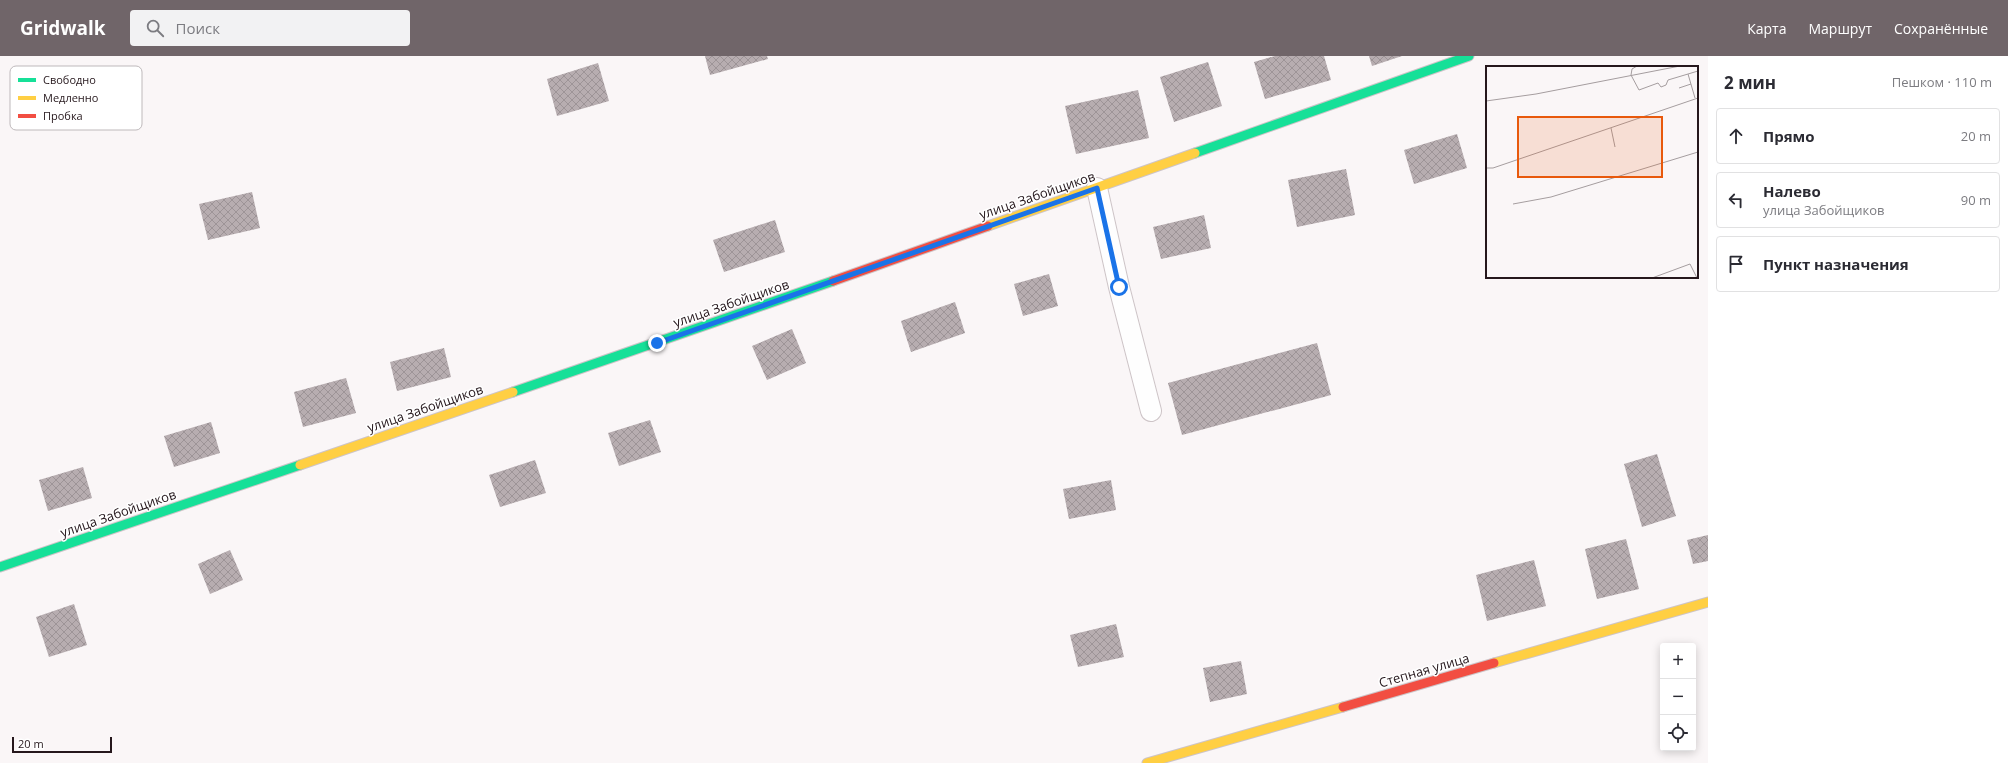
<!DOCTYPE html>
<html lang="ru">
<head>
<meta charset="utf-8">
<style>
  :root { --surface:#fff; --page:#f2f2f3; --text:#2b2b33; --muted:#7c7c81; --line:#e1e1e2; --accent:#706569 }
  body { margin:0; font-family:"Open Sans",sans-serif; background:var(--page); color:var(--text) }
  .controls { position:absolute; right:12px; bottom:12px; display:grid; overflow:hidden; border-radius:4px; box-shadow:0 2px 10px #0003 }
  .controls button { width:36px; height:36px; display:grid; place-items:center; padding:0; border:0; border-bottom:1px solid var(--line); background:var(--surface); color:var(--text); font:20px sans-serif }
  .scale { position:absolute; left:12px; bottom:10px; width:100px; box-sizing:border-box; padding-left:4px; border:2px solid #25171c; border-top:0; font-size:11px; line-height:14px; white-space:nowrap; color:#25171c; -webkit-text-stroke:3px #fff; paint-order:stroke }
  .stop { position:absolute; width:12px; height:12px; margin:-9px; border:3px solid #1a73e8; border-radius:50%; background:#fff }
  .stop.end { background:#1a73e8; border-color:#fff; box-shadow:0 1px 4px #0008 }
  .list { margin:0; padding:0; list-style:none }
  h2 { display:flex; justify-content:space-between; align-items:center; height:52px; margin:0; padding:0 16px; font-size:17px }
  h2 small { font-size:13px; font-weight:400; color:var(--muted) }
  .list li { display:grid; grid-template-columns:26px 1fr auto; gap:12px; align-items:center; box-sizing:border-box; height:56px; margin:0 8px 8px; padding:0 8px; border:1px solid var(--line); border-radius:4px }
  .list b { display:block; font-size:15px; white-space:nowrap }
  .list p { margin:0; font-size:13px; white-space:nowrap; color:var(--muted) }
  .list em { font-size:13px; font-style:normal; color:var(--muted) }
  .icon { flex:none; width:22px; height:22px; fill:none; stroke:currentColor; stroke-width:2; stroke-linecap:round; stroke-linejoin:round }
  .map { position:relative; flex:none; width:1708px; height:707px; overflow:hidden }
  header { display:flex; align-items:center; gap:24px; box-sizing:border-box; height:56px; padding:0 20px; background:var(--accent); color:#fff }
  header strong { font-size:19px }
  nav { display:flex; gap:22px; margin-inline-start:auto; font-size:14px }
  .search { width:280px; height:36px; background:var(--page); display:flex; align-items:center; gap:10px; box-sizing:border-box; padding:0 14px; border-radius:4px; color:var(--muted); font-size:15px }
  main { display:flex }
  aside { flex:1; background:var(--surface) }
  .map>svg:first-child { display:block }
</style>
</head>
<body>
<header>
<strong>Gridwalk</strong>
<div class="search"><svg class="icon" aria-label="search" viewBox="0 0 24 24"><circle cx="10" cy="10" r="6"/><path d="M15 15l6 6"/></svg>Поиск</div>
<nav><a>Карта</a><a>Маршрут</a><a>Сохранённые</a></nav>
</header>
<main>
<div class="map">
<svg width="1708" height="707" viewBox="0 0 1708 707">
  <defs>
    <pattern id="building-cross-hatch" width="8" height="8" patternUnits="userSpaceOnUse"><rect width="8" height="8" fill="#b7adb0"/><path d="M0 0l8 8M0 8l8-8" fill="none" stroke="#9d9497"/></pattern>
  </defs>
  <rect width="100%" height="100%" fill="#faf6f7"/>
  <g fill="url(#building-cross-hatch)">
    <polygon points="705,0 767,0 768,3 710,19"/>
    <polygon points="1275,0 1324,0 1331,24 1265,43 1254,6"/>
    <polygon points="1369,0 1402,0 1372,10"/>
    <polygon points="1208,6 1222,50 1174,66 1160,21"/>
    <polygon points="598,7 609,45 557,60 547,23"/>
    <polygon points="1138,34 1149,82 1076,98 1065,50"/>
    <polygon points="1457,78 1467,112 1414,128 1404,94"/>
    <polygon points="1346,113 1355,159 1297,171 1288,124"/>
    <polygon points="252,136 260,172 208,184 199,148"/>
    <polygon points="1204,159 1211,192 1161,203 1153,171"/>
    <polygon points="775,164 785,196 724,216 713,184"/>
    <polygon points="1049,218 1058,250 1023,260 1014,228"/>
    <polygon points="955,246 965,277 911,296 901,265"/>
    <polygon points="792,273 806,307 767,324 752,290"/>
    <polygon points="1317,287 1331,339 1182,379 1168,327"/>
    <polygon points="444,292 451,321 397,335 390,306"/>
    <polygon points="346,322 356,357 303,371 294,336"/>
    <polygon points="650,364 661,396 619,410 608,377"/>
    <polygon points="211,366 220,397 174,411 164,380"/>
    <polygon points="1657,398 1676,460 1642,471 1624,408"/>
    <polygon points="535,404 546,437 500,451 489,419"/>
    <polygon points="83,411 92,442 48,455 39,424"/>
    <polygon points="1111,424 1116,454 1069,463 1063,433"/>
    <polygon points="1708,479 1708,505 1693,508 1687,484"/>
    <polygon points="1626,483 1639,533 1597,543 1585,493"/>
    <polygon points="230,494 243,524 210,538 198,508"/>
    <polygon points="1534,504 1546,550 1487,565 1476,519"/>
    <polygon points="74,548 87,589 49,601 36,561"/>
    <polygon points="1116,568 1124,601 1078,611 1070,579"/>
    <polygon points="1241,605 1247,638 1210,646 1203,612"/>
  </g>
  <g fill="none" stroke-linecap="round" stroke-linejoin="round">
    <g stroke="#cdc4c7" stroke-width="22">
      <polyline id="lane" points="1097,132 1119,231 1151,355"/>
    </g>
    <g stroke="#cdc4c7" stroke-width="11">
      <g id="fast">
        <polyline points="1195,97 1469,0"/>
        <polyline points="513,336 833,225"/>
        <polyline points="0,511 300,409"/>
      </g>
    </g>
    <g stroke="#cdc4c7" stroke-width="11">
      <g id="slow">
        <polyline points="988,170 1195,97"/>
        <polyline points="300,409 513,336"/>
        <polyline points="1494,607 1708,546"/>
        <polyline points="1147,707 1343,651"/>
      </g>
    </g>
    <g stroke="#cdc4c7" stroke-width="11">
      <g id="jam">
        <polyline points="833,225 988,170"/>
        <polyline points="1343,651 1494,607"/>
      </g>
    </g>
    <use href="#lane" stroke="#fefefe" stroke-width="20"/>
    <use href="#fast" stroke="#16e098" stroke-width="9"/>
    <use href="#slow" stroke="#ffcf43" stroke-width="9"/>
    <use href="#jam" stroke="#f24e42" stroke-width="9"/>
  </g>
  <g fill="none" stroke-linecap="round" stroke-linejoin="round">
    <polyline stroke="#1a73e8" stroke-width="5" points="657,287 1097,132 1119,231"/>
  </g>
  <g text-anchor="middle" stroke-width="3" stroke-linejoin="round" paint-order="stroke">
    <g font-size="13" fill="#25171c" stroke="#fff">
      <text transform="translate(1037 139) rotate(-19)" y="5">улица Забойщиков</text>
      <text transform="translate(731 247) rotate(-19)" y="5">улица Забойщиков</text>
      <text transform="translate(425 352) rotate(-19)" y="5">улица Забойщиков</text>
      <text transform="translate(118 457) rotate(-19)" y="5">улица Забойщиков</text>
      <text transform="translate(1424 614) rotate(-16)" y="5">Степная улица</text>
    </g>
  </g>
  <g transform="translate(1486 10)">
    <rect width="212" height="212" fill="#faf6f7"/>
    <path fill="none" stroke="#a59d9f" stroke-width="1" d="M151 0 146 3 145 9 153 24 172 17 175 21 180 19 182 14 202 8M193 22 205 18M209 32 202 8 212 5M0 35 50 28 194 0M125 62 129 81M0 70V95M0 102H7L212 32M27 138 65 131 212 86M166 212 204 198 211 212"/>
    <path fill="#e8590c" fill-opacity="0.15" stroke="#e8590c" stroke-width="2" d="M32 51H176V111H32Z"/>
    <rect width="212" height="212" fill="none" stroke="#25171c" stroke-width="2"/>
  </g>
  <rect x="10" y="10" width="132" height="64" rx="6" fill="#fff" stroke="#beb9bb" stroke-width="1"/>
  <rect x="18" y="22" width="18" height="4" fill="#16e098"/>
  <rect x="18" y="40" width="18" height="4" fill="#ffcf43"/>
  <rect x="18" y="58" width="18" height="4" fill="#f24e42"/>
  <g font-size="11" fill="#25171c">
    <text x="43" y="28">Свободно</text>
    <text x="43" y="46">Медленно</text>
    <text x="43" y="64">Пробка</text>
  </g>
</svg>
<div class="controls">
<button>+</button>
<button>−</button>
<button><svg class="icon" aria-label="locate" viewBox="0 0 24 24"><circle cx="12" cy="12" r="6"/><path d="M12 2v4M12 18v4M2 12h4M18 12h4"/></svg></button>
</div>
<div class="scale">20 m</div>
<div class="stop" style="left:1119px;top:231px"></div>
<div class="stop end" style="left:657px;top:287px"></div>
</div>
<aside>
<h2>2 мин<small>Пешком · 110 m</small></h2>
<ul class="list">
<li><svg class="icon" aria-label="ahead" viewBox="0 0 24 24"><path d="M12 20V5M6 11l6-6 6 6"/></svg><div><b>Прямо</b></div><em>20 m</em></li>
<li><svg class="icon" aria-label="left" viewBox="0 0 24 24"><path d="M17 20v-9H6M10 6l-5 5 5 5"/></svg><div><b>Налево</b><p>улица Забойщиков</p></div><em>90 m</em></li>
<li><svg class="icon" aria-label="arrive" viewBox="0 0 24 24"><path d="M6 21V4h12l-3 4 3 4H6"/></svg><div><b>Пункт назначения</b></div></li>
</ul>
</aside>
</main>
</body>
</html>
